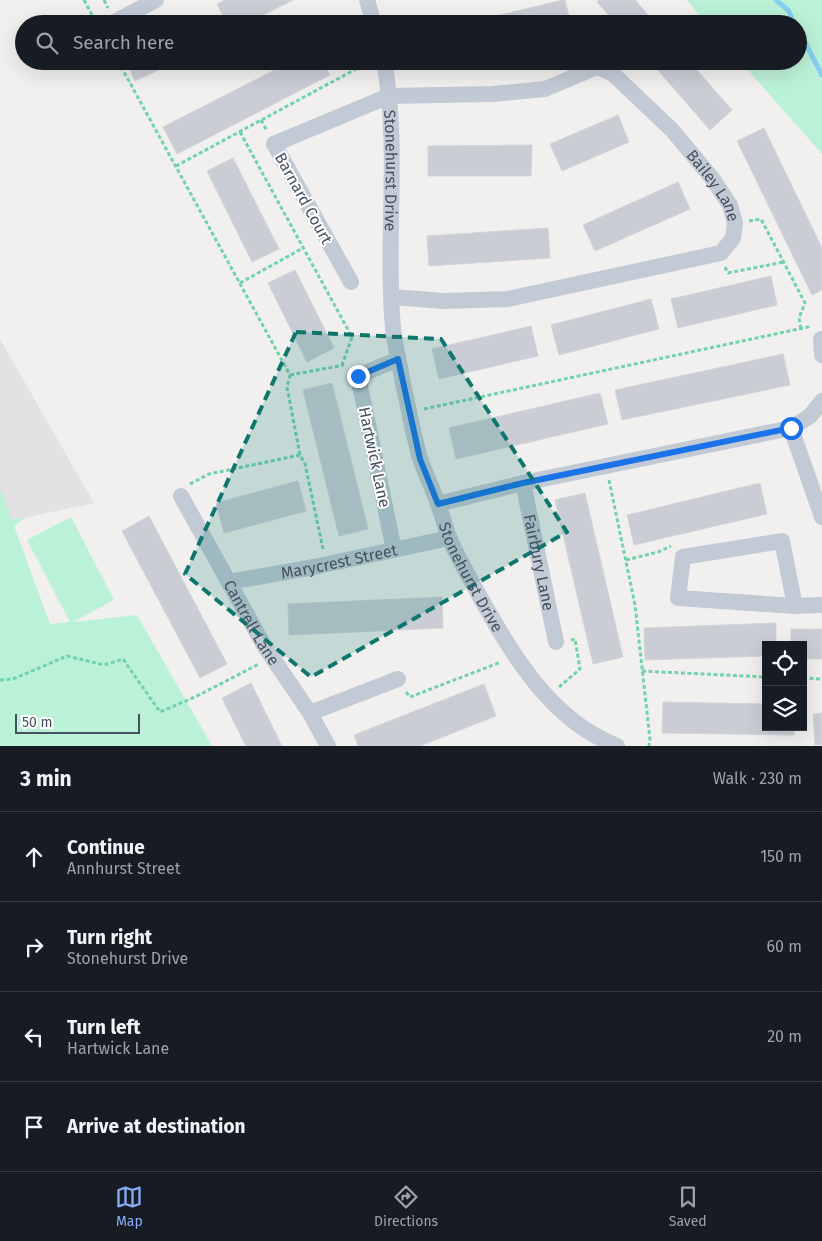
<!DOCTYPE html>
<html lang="en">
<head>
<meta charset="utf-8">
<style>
  :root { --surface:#171b24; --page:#242831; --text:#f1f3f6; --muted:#9ea1a6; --line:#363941; --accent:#8aacf3 }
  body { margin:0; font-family:"Fira Sans",sans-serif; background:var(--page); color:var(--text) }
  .controls { position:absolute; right:15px; bottom:15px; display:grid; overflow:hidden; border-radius:0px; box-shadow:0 5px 20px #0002 }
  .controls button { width:45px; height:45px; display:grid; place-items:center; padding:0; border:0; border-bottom:1px solid var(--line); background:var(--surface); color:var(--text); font:25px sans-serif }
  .scale { position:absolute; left:15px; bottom:12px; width:125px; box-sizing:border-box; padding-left:5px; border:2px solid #46505e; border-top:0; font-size:14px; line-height:18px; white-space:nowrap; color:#46505e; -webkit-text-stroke:4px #fff; paint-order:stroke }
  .stop { position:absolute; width:15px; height:15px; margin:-11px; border:4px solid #1a73e8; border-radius:50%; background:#fff }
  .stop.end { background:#1a73e8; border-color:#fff; box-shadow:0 1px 5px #0008 }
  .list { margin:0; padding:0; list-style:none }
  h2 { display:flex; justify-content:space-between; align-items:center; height:65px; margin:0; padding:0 20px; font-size:21px }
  h2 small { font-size:16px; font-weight:400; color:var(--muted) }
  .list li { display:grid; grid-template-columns:32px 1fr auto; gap:15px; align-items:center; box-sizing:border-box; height:90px; padding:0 20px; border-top:1px solid var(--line) }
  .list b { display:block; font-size:19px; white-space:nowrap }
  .list p { margin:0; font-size:16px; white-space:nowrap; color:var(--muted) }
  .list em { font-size:16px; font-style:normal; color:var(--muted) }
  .icon { flex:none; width:28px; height:28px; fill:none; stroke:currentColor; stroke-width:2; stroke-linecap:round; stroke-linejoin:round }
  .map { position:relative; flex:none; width:822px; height:746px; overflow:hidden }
  .search { position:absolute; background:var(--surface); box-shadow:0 5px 20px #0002; left:15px; right:15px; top:15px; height:55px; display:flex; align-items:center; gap:12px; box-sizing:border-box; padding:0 18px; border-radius:28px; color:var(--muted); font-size:19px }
  .sheet { height:425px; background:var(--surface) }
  nav { display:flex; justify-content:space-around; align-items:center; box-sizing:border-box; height:70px; border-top:1px solid var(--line); background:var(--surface); font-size:14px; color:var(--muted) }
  nav a { display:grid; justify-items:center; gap:2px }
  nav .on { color:var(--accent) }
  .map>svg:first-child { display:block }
</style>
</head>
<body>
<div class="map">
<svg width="822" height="746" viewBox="0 0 822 746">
  <rect width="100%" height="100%" fill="#f2f0ef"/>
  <polygon fill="#e3e1e1" points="0,339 94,503 0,523"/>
  <g fill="#bbf2d7">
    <polygon points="687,0 822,0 822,154 740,61 798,61 798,24 707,24"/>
    <polygon points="0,489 12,520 26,517 14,526 50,624 70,622 27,540 71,517 114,600 73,622 137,615 212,746 0,746"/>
  </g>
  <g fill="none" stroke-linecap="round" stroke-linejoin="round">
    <g stroke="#85cff2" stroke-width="5">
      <polyline points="776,0 788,10 795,24"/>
      <polyline points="798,29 822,75"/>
    </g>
  </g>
  <g fill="#cbcdd5" stroke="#d3d4db">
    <polygon points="225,0 293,0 245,24 227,24 217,4"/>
    <polygon points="565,0 571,24 462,24 563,0"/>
    <polygon points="599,0 635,0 656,24 617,24 597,2"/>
    <polygon points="201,17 205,24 187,24"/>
    <polygon points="126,61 178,61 135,81"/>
    <polygon points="292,61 323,61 330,75 177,154 163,127"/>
    <polygon points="650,61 689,61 732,110 710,130"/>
    <polygon points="618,115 629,142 562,171 550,144"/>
    <polygon points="764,128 822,248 822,290 812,295 737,141"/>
    <polygon points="532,145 531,176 428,176 428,146"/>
    <polygon points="233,158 279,249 252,262 207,171"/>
    <polygon points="678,182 690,209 595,251 583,225"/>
    <polygon points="548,228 550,258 429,266 427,236"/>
    <polygon points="295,270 334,348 307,362 268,283"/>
    <polygon points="771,276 777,305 678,328 671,299"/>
    <polygon points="651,299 659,329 559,355 551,325"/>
    <polygon points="531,326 538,356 439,379 432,349"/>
    <polygon points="783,354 790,385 622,420 615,390"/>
    <polygon points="332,383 368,529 339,536 303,390"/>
    <polygon points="600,393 608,424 456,459 449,428"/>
    <polygon points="298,481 306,511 224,533 216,503"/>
    <polygon points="760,483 767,514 634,545 627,515"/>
    <polygon points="585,493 623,657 593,664 555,500"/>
    <polygon points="149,516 227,664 200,678 122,531"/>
    <polygon points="442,597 443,628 289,635 288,604"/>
    <polygon points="776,623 776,645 766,645 766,656 645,660 644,628"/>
    <polygon points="791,629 822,629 822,659 803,659 803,645 791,645"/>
    <polygon points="251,683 282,746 246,746 222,698"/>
    <polygon points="484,684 496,716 420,746 358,746 354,735"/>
    <polygon points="663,702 766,704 766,727 794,727 794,735 662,733"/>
    <polygon points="822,713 822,745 815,745 813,714"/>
  </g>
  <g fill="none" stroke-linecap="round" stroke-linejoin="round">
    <g stroke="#70d3ae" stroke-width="3" stroke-dasharray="4 2.5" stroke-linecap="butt">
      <polyline points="84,0 97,24"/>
      <polyline points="104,0 108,8"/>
      <polyline points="118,61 290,375 287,387 300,455 305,464 323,549"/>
      <polyline points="261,120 267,131"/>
      <polyline points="240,132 352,337 342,365"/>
      <polyline points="176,166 369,62"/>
      <polyline points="749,221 761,219 805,303 799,318 801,329"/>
      <polyline points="725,267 728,273 784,262"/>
      <polyline points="240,283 303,248"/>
      <polyline points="290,375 344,365"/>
      <polyline points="424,409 808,327 809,329"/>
      <polyline points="609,480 635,605 650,739 649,746"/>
      <polyline points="190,484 209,474 300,455"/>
      <polyline points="626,560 658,552 671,546"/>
      <polyline points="642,671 766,677"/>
      <polyline points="803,678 822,679"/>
      <polyline points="0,680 13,679 67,656 104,665 123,659 160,712 195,697 259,664"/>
      <polyline points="559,687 580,669 575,639 571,640"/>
      <polyline points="406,692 410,697 501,662"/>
    </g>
    <g stroke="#c2cad5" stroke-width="16">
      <polyline points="367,0 374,24"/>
      <polyline points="116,21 156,0"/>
      <path id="s1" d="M384 61C400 149 385 239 393 328 395 346 400 365 403 384 409 409 413 434 420 458 425 474 433 489 438 504 442 515 445 526 449 537 457 557 469 576 479 595 512 654 550 720 617 746"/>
      <path id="s2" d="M351 282 274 144 389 96 492 94 545 89 597 67 612 73 672 130 712 178 730 205 735 223 733 238 721 253 508 299 444 301 392 297"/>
      <polyline points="821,339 822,355"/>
      <polyline points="791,428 822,517"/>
      <path id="s3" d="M523 483 556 642"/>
      <path id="s4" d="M181 496 263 644 310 713 328 746"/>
      <polyline points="438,504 523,483 791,428 810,416 822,401"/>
      <polygon points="782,541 795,606 678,598 683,557"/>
      <polyline points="394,550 358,376 398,359"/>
      <path id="s5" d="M229 582 314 567 449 538"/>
      <polyline points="795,606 822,605"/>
      <polyline points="310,713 398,679"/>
    </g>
  </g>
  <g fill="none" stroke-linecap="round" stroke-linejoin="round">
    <polyline stroke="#1a73e8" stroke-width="6" points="358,376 398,359 420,459 438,504 523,483 791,428"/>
  </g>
  <path fill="#0f766e" fill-opacity="0.2" stroke="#0f766e" stroke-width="4" stroke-dasharray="10 6" stroke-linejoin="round" d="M296 332 441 339 567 532 311 677 185 574Z"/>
  <g text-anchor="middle" stroke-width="4" stroke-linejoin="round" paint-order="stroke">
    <g font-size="16" fill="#46505e" stroke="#fff">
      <text dy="6" stroke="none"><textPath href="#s1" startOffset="110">Stonehurst Drive</textPath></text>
      <text dy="6" stroke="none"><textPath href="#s2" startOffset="664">Bailey Lane</textPath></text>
      <text transform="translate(304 198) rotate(61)" y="6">Barnard Court</text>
      <text transform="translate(375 457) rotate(78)" y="6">Hartwick Lane</text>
      <text dy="6" stroke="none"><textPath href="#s5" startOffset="112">Marycrest Street</textPath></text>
      <text dy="6" stroke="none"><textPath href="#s3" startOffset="81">Fairbury Lane</textPath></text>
      <text dy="6" stroke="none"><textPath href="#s1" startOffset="530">Stonehurst Drive</textPath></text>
      <text dy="6" stroke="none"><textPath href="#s4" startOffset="145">Cantrell Lane</textPath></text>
    </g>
  </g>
</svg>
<div class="controls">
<button><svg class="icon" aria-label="locate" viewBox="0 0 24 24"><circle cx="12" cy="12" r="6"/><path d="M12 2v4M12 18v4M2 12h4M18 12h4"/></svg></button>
<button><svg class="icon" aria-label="layers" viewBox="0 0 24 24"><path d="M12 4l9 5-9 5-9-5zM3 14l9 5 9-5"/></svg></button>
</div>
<div class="scale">50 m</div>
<div class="stop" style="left:791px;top:428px"></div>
<div class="stop end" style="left:358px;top:376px"></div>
<div class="search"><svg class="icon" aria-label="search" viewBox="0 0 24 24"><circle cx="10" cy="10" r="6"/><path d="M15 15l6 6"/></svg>Search here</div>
</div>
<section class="sheet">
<h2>3 min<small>Walk · 230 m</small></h2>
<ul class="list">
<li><svg class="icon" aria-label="ahead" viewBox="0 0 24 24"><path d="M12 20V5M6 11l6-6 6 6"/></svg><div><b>Continue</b><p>Annhurst Street</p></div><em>150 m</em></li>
<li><svg class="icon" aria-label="right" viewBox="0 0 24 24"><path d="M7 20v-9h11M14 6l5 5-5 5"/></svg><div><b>Turn right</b><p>Stonehurst Drive</p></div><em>60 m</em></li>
<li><svg class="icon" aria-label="left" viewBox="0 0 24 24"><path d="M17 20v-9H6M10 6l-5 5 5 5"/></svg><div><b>Turn left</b><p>Hartwick Lane</p></div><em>20 m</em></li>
<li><svg class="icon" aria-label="arrive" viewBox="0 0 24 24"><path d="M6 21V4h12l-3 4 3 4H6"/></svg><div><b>Arrive at destination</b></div></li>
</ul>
</section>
<nav>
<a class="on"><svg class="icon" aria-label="map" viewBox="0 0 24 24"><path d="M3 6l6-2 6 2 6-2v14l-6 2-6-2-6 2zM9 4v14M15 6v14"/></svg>Map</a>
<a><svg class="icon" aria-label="directions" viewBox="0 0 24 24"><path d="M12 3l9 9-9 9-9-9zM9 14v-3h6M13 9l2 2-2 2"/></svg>Directions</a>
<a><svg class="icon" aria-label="saved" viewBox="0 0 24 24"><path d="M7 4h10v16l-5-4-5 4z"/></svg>Saved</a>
</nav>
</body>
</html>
